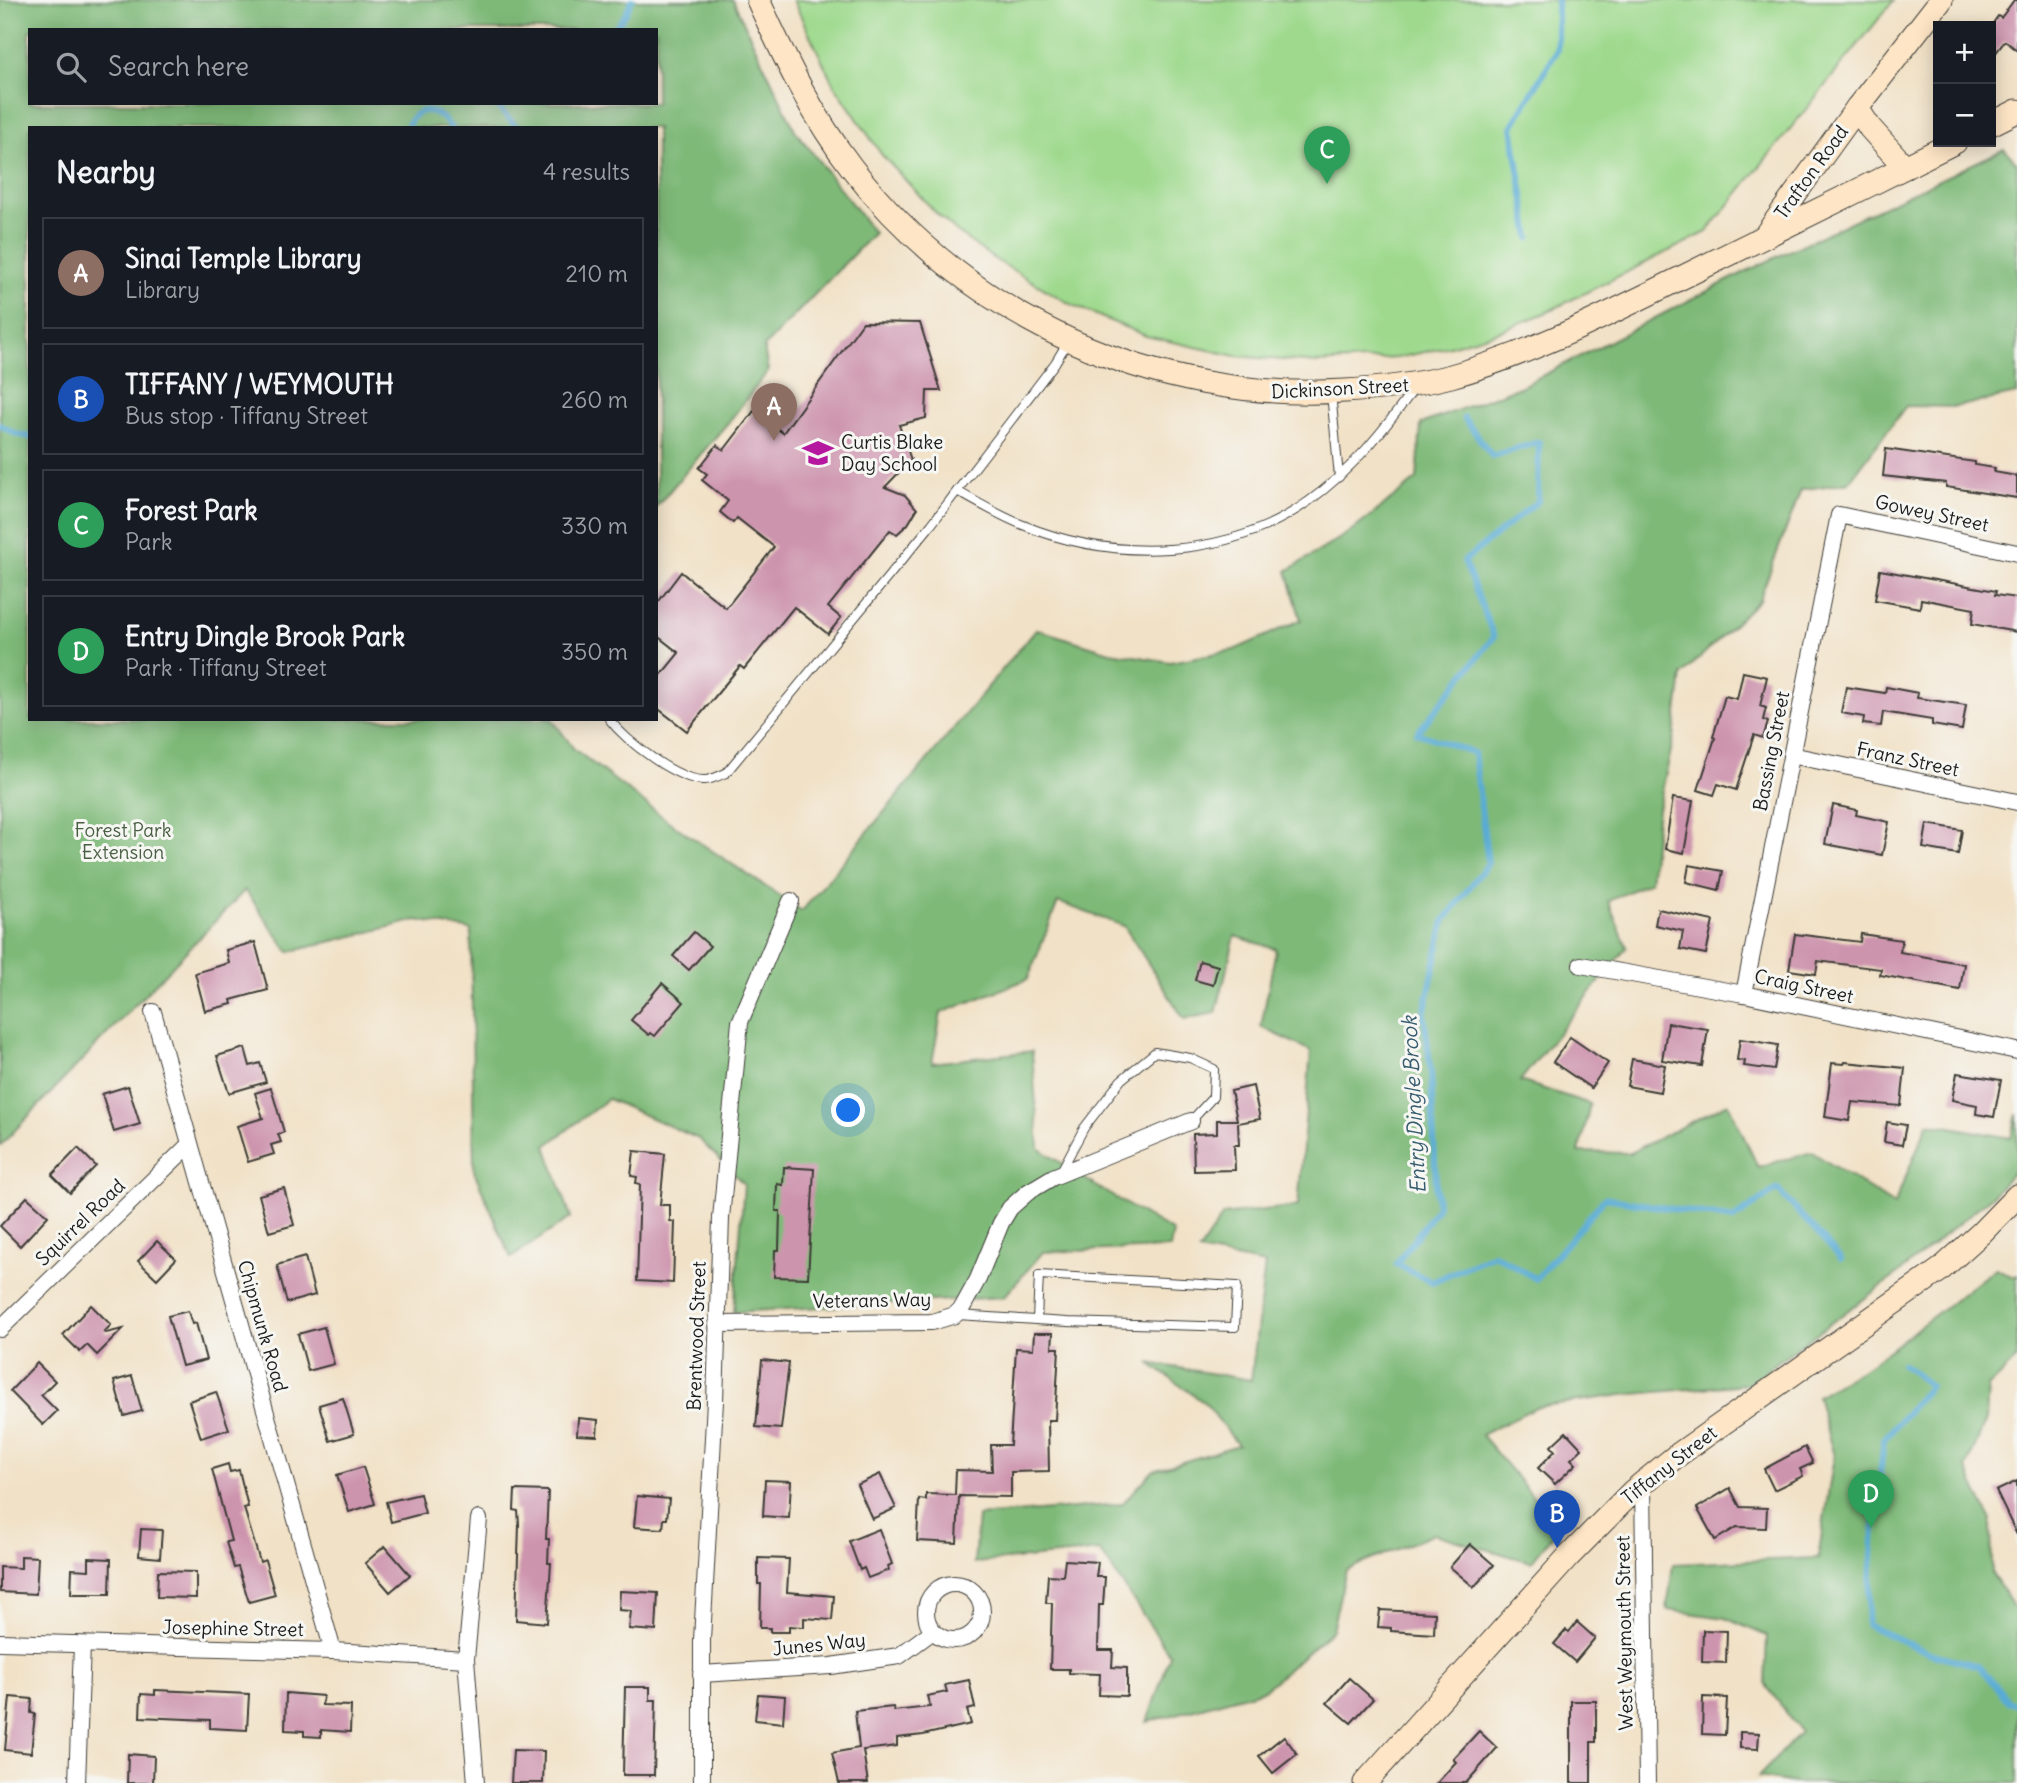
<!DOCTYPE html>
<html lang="en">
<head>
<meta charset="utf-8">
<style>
  :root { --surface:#171b24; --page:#242831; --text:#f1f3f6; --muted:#9ea1a6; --line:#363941; --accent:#d93025 }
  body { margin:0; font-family:Delius,sans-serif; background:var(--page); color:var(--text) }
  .controls { position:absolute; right:21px; top:21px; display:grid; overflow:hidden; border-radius:0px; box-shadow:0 4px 18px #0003 }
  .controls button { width:63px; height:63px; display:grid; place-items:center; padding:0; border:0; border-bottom:2px solid var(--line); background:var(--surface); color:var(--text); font:35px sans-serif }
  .you { position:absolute; left:849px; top:1111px; width:24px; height:24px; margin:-18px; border:5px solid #fff; border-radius:50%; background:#1a73e8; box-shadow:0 0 0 10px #1a73e833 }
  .badge { display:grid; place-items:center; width:46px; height:46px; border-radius:50%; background:var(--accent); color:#fff; font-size:23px; font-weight:700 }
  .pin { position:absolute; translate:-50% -58px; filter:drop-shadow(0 2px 4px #0008) }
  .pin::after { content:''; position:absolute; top:37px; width:24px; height:21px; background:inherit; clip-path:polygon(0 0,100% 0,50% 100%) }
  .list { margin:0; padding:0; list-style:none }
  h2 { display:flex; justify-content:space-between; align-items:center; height:91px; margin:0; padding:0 28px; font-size:30px }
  h2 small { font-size:23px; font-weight:400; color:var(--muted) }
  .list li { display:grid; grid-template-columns:46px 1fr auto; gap:21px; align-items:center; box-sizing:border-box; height:112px; margin:0 14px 14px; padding:0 14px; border:2px solid var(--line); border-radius:0px }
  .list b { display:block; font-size:26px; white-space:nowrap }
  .list p { margin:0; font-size:23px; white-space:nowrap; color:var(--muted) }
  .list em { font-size:23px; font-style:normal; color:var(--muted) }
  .icon { flex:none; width:38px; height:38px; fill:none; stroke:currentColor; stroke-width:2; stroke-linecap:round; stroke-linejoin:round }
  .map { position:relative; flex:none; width:2017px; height:1783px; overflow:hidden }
  .search { position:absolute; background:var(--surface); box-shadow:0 4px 18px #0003; left:28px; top:28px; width:630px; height:77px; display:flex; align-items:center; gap:18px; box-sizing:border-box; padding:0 24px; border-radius:0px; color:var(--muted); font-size:26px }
  .panel { position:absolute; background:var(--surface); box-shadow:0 4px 18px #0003; left:28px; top:126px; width:630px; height:595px; border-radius:0px }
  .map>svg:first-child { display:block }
</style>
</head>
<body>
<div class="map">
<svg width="2017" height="1783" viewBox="0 0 2017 1783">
  <rect width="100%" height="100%" fill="#f6f6f2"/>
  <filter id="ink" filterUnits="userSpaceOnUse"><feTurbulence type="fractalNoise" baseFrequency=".0143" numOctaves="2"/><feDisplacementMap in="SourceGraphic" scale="14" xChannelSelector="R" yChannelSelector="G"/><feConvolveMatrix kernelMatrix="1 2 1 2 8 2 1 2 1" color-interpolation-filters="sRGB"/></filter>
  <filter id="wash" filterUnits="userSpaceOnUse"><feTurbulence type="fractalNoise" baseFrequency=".00686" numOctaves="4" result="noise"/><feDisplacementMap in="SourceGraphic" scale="28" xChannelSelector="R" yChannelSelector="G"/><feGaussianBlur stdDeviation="1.57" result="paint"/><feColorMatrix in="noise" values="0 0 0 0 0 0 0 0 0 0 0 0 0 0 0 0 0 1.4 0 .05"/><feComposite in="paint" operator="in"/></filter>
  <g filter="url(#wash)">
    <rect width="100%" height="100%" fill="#f1e1c6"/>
    <polygon fill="#9ed98d" stroke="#5d7a54" stroke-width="2" points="793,0 1894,0 1707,232 1545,313 1495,333 1443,348 1397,358 1317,363 1236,356 1146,336 1070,304 991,257 957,232 936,213 882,155 833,83"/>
    <g fill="#7eb978" stroke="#4d6a4a" stroke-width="2" fill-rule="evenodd">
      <path d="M0 0H733L795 130 874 233 764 347 768 371 731 419 656 507V128H30V719H552L574 749 672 824 802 911 1036 629 1110 652 1170 662 1234 650 1301 620 1287 571 1353 530 1417 479 1421 424 1522 386 1741 274 2004 149 2017 163V394L1955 407 1906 406 1849 482 1801 490 1759 600 1682 675 1674 737 1658 809 1650 882 1608 901 1627 947 1520 1081 1590 1104 1579 1152 1630 1153 1728 1103 1758 1167 1812 1152 1894 1205 1928 1123 2011 1138 2017 1114V1168L1992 1196 1894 1277 1747 1384 1622 1395 1536 1407 1481 1435 1559 1527 1531 1562 1434 1534 1346 1570 1332 1630 1264 1690 1147 1722 1170 1655 1100 1551 974 1563 978 1516 1122 1504 1153 1471 1238 1445 1206 1404 1149 1363 1251 1380 1265 1264 1199 1251 1223 1215 1298 1206 1311 1051 1261 1027 1276 949 1235 936 1216 1013 1184 1019 1124 926 1058 902 1028 979 941 1013 932 1063 1032 1051 1039 1148 1097 1187 1173 1232 1170 1248 1043 1252 1004 1297 734 1312 744 1184 699 1139 608 1099 546 1146 571 1217 511 1258 474 1171 471 930 417 920 289 952 245 890 0 1146ZM30 30H656V103H30Z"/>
      <polygon points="1996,1268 2013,1277 2017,1275 2017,1359 1988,1387 1986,1420 1966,1468 1991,1520 1992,1574 2017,1612 2017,1783 1795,1783 1758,1777 1801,1732 1765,1684 1767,1636 1725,1618 1667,1610 1673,1564 1818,1558 1834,1456 1817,1396 1871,1364"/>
    </g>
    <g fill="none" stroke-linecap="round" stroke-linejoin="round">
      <g stroke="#59abd4" stroke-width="6">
        <polyline points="614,30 625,15 632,0"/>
        <polyline points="494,103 518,128"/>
        <path d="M407 128C416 102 438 109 451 128"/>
        <polyline points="1530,238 1512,127 1557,50 1557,0"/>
        <polyline points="1464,418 1492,456 1539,442 1538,501 1464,561 1494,637 1417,733 1474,753 1488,863 1444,921 1424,1014 1431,1072 1437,1208 1396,1264 1432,1282 1494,1254 1536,1279 1605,1198 1734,1219 1777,1189 1841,1259"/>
        <polyline points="0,425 16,434 30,437"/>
        <polyline points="1902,1364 1930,1386 1884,1439 1874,1528 1867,1625 1929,1653 1979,1666 2009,1702 2017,1705"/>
      </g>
    </g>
    <g id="blocks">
      <g fill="#cd94ae">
        <polygon points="2014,0 2017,0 2017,50 2005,41 1991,59 1991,26 1998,16 2001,18"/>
        <polygon points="863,322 920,323 941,391 927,391 926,418 899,425 911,460 885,487 905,495 917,509 908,524 897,534 890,530 828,607 841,618 828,634 794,607 744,669 740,666 687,731 656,707 656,681 679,653 656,635 656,605 681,572 726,608 774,547 737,518 733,523 720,512 728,501 702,480 707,474 699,468 717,445 724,450 754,411 783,433"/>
        <polygon points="1886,449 1975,462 1975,465 1995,468 1994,472 2017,476 2017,498 1946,487 1946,483 1883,476"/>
        <polygon points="1880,570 1996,591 1995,595 2017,598 2017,632 1972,624 1974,609 1921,599 1920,608 1875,600"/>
        <polygon points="1743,672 1767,677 1760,706 1766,708 1763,720 1768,722 1763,738 1754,735 1736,790 1718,784 1714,795 1698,790 1715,738 1713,737 1725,696 1737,699"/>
        <polygon points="1846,687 1885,693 1886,687 1918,693 1917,698 1966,705 1962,730 1932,725 1932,720 1883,712 1881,726 1863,724 1864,717 1841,713"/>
        <polygon points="1673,798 1693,801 1684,853 1665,849"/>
        <polygon points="1833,805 1857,810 1856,815 1889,822 1882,855 1825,844"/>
        <polygon points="1927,824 1962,830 1958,854 1923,848"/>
        <polygon points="1689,865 1723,871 1719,890 1686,882"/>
        <polygon points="1658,909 1713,921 1706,954 1680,949 1683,931 1655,925"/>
        <polygon points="694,932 710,946 689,970 673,956"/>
        <polygon points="1795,934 1860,942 1861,934 1902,940 1900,952 1964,964 1960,990 1880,975 1881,969 1818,961 1816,974 1789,970"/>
        <polygon points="255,942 268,990 231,1000 232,1004 205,1011 195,973 229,963 226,950"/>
        <polygon points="1200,961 1218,966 1213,985 1195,980"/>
        <polygon points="662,983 684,1002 655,1036 651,1033 649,1035 631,1020"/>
        <polygon points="1668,1023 1708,1029 1702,1066 1662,1060"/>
        <polygon points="1570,1037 1608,1063 1591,1088 1553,1062"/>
        <polygon points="1740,1039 1778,1045 1774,1070 1744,1066 1745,1061 1737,1060"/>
        <polygon points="245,1048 250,1066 260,1063 266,1082 229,1093 217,1056"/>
        <polygon points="1632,1059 1665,1065 1660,1092 1627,1086"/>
        <polygon points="1845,1062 1905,1068 1901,1106 1852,1102 1849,1121 1825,1117 1832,1063 1844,1064"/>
        <polygon points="1957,1073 2001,1080 1994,1117 1976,1114 1977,1105 1952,1100"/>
        <polygon points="128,1086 140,1124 114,1132 102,1094"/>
        <polygon points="1253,1086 1260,1119 1238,1123 1239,1145 1234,1145 1235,1170 1194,1171 1193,1134 1217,1133 1217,1120 1237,1120 1231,1091"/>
        <polygon points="271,1088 284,1132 278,1134 281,1142 271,1145 274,1154 248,1162 237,1126 263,1118 255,1093"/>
        <polygon points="1887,1122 1906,1125 1902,1145 1884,1142"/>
        <polygon points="78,1148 96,1166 70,1193 52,1175"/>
        <polygon points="634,1151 665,1154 660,1205 670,1205 670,1221 675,1222 673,1283 637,1281 640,1184 636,1183 637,1177 631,1176"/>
        <polygon points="784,1167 814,1169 808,1278 774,1277 775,1250 779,1250 780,1211 776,1211 777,1184 783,1185"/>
        <polygon points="284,1188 294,1225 269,1232 259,1195"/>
        <polygon points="27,1197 48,1216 20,1246 0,1226"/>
        <polygon points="157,1241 176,1259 157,1279 138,1261"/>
        <polygon points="305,1257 315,1295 287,1303 277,1265"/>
        <polygon points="91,1305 111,1325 104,1332 106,1333 123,1329 97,1355 87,1345 80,1352 63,1335"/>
        <polygon points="188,1311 192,1324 196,1323 206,1360 182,1366 168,1316"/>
        <polygon points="324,1327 334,1364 308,1371 298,1334"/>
        <polygon points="1034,1333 1053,1333 1052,1348 1059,1348 1055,1420 1048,1420 1049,1471 1011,1472 1011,1497 959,1496 957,1543 917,1541 919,1499 926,1500 926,1494 955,1495 956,1470 992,1471 991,1445 1010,1445 1016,1348 1033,1349"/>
        <polygon points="762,1360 789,1363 781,1429 756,1427"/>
        <polygon points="37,1363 55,1381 41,1395 57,1411 43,1425 10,1391"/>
        <polygon points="132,1376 142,1411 124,1416 114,1381"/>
        <polygon points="216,1392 229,1429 201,1438 189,1401"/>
        <polygon points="343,1398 354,1434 330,1441 319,1405"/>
        <polygon points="578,1418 598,1420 597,1436 577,1435"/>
        <polygon points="1566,1432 1582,1449 1571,1459 1576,1464 1555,1484 1538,1468 1555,1451 1551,1446"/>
        <polygon points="1805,1447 1813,1463 1800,1469 1803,1476 1774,1490 1764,1469"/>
        <polygon points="228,1464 230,1472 239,1470 248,1507 244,1508 260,1562 265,1560 275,1595 249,1602 238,1567 234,1568 226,1542 231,1541 212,1469"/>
        <polygon points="363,1467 375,1504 349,1512 337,1475"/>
        <polygon points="880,1474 896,1508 872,1519 857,1485"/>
        <polygon points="765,1480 791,1481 789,1518 763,1516"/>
        <polygon points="2017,1481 2017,1535 1996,1491"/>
        <polygon points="1730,1488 1740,1507 1767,1508 1766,1528 1737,1527 1715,1540 1697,1508"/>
        <polygon points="515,1490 548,1491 546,1539 549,1539 548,1563 551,1563 547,1623 516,1620 519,1524 518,1511 514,1510"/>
        <polygon points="420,1494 425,1513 391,1522 386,1502"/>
        <polygon points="637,1496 669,1499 667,1519 664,1519 663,1529 634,1527"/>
        <polygon points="141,1529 162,1530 160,1558 139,1556"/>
        <polygon points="879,1529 892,1564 888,1566 889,1570 868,1578 864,1568 860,1570 849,1541"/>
        <polygon points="1470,1544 1494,1565 1474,1587 1450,1567"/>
        <polygon points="385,1546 410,1575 390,1592 365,1563"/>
        <polygon points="21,1556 38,1557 36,1594 0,1592 0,1567 21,1568"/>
        <polygon points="89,1558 111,1559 110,1594 71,1594 72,1569 89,1570"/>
        <polygon points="758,1558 789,1559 787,1592 834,1596 832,1620 804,1618 804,1627 789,1626 789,1632 770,1632 770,1628 760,1628 761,1584 758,1584"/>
        <polygon points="1065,1560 1098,1562 1096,1577 1105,1577 1103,1605 1099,1605 1098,1650 1113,1650 1112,1667 1127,1668 1127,1696 1099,1695 1100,1674 1069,1673 1069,1669 1050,1669 1052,1603 1046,1603 1048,1575 1063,1576"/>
        <polygon points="158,1571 196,1572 196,1598 157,1597"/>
        <polygon points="620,1591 658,1593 656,1631 629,1629 631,1611 619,1610"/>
        <polygon points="1380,1610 1435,1613 1434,1634 1391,1631 1391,1628 1378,1627"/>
        <polygon points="1577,1622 1595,1638 1575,1662 1554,1644 1566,1630 1569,1632"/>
        <polygon points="1703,1630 1727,1631 1726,1663 1702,1662"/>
        <polygon points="1349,1678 1373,1699 1351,1723 1327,1703"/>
        <polygon points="969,1680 975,1708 967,1710 971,1724 923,1735 897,1738 897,1746 863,1750 868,1783 839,1783 832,1753 859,1748 855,1711 893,1707 894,1711 930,1707 927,1696 947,1692 945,1685"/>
        <polygon points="625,1687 650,1687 650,1700 656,1700 654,1775 623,1775"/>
        <polygon points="155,1690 249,1694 247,1730 210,1728 210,1720 140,1717 141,1694 155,1695"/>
        <polygon points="286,1693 323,1696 322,1705 351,1706 350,1732 321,1730 321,1737 304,1736 304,1731 285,1730"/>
        <polygon points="758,1694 785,1696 783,1723 755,1720"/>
        <polygon points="10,1697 32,1699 31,1713 35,1714 31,1753 5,1750"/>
        <polygon points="1703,1697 1727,1698 1725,1735 1702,1734"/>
        <polygon points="1571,1701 1596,1701 1596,1742 1591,1742 1591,1783 1571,1783"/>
        <polygon points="1479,1731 1497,1748 1466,1783 1437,1783 1456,1762 1453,1759"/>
        <polygon points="1740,1732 1759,1733 1758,1749 1740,1748"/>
        <polygon points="1284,1736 1297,1754 1273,1773 1259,1756"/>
        <polygon points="513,1750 544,1751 543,1783 511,1783"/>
        <polygon points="128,1754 154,1756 153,1783 127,1783"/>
      </g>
    </g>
  </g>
  <g filter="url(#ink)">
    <use href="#blocks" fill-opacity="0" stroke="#3c3a36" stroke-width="2"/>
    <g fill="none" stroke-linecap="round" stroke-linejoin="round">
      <g stroke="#3c3a36" stroke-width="10">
        <g id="lane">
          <polyline points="1331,393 1339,477"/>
          <path d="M957 491C978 503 1000 516 1023 525 1113 562 1228 560 1309 501 1351 471 1383 431 1414 389"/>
          <path d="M609 719C626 741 677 781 705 780 712 780 720 775 726 773L931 525 1055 363 1067 343"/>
          <polyline points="1060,1173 1084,1128 1121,1080 1155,1052 1190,1058 1214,1069 1213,1097 1191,1121"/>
          <polyline points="958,1315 1067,1322 1235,1327 1237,1286 1039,1275 1037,1320"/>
        </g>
      </g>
      <g stroke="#3c3a36" stroke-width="18">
        <g id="street">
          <polyline points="1791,755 2017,802"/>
          <polyline points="1581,965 1744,994 2017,1051"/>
          <polyline points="1744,994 1839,515 2017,553"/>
          <polyline points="153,1012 333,1651"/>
          <polyline points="717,1324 932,1322 955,1315 962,1308 978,1279 1001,1223 1010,1208 1028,1192 1053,1177 1191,1121"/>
          <polyline points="0,1329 189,1145"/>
          <polyline points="1643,1483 1647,1783"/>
          <circle cx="954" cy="1612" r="28"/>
          <polyline points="0,1642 333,1651 466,1659"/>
          <polyline points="701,1674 831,1666 899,1656 933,1631"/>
          <polyline points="77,1783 82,1645"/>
          <polyline points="476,1783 466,1659 479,1519"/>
          <polyline points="702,1783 702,1640 715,1401 721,1218 740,1022 791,901"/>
        </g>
      </g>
      <g stroke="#3c3a36" stroke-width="25">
        <g id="secondary">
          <path d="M758 0C785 59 812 116 852 168 969 319 1155 403 1345 391 1381 389 1416 385 1451 376 1534 353 1610 313 1687 275 1776 231 1866 187 1955 142"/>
          <polyline points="1857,108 1870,128 1905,167"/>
          <polyline points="1991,124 2017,111"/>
          <polyline points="1767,233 1857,108 1941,0"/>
          <polyline points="1365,1783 1568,1557 1632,1492 1675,1457 1940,1270 1981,1233 2017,1196"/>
        </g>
      </g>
      <use href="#lane" stroke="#fff" stroke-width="8"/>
      <use href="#street" stroke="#fff" stroke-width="16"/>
      <use href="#secondary" stroke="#fde5c5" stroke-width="23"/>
    </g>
  </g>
  <defs>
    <g id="school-bare" transform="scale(2.415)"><path d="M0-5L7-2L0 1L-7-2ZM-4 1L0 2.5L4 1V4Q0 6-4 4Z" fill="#b5179e" stroke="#f6f6f2" stroke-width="2.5" paint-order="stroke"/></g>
  </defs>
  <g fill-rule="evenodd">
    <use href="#school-bare" x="818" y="453"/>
  </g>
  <g text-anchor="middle" stroke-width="6" stroke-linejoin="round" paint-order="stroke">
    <g font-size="19" fill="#1c1c1c" stroke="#f6f6f2">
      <text transform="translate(1811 172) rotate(-54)" y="7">Trafton Road</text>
      <text transform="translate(1340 388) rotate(-3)" y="7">Dickinson Street</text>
      <text transform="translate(1932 513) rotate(12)" y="7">Gowey Street</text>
      <text transform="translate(1771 751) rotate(-79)" y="7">Bassing Street</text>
      <text transform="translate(1908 759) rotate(12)" y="7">Franz Street</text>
      <text transform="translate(1804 986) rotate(12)" y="7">Craig Street</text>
      <text transform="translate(80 1222) rotate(-44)" y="7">Squirrel Road</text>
      <text transform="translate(872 1300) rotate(-1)" y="7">Veterans Way</text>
      <text transform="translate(263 1326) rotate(74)" y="7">Chipmunk Road</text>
      <text transform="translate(696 1336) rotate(-88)" y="7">Brentwood Street</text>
      <text transform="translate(1669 1465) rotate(-38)" y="7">Tiffany Street</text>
      <text transform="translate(233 1628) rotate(1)" y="7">Josephine Street</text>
      <text transform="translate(1624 1633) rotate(-91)" y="7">West Weymouth Street</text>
      <text transform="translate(819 1644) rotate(-6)" y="7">Junes Way</text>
    </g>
    <g font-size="19" fill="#1c1c1c" stroke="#f6f6f2" text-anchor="start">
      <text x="841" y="449">Curtis Blake<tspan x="841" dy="22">Day School</tspan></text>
    </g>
    <g font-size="19" fill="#4a5e44" stroke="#f6f6f2">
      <text x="123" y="837">Forest Park<tspan x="123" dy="22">Extension</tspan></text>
    </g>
    <g font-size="21" font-style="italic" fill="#375c6f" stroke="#f6f6f2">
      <text transform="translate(1414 1105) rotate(-93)" y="7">Entry Dingle Brook</text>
    </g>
  </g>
</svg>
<div class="controls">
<button>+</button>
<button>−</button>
</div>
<div class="you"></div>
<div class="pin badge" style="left:774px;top:441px;background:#8d6e63">A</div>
<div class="pin badge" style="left:1557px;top:1548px;background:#1a4fb4">B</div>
<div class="pin badge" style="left:1327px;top:184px;background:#2e9e5b">C</div>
<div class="pin badge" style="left:1871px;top:1528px;background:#2e9e5b">D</div>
<div class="search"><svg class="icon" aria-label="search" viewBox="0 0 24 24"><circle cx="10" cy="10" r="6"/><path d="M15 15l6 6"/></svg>Search here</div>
<section class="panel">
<h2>Nearby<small>4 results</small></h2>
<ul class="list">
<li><span class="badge" style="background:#8d6e63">A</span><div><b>Sinai Temple Library</b><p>Library</p></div><em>210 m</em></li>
<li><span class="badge" style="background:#1a4fb4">B</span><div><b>TIFFANY / WEYMOUTH</b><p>Bus stop · Tiffany Street</p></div><em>260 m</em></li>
<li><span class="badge" style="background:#2e9e5b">C</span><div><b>Forest Park</b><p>Park</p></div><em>330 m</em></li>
<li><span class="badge" style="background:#2e9e5b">D</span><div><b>Entry Dingle Brook Park</b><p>Park · Tiffany Street</p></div><em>350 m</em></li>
</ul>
</section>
</div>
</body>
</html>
